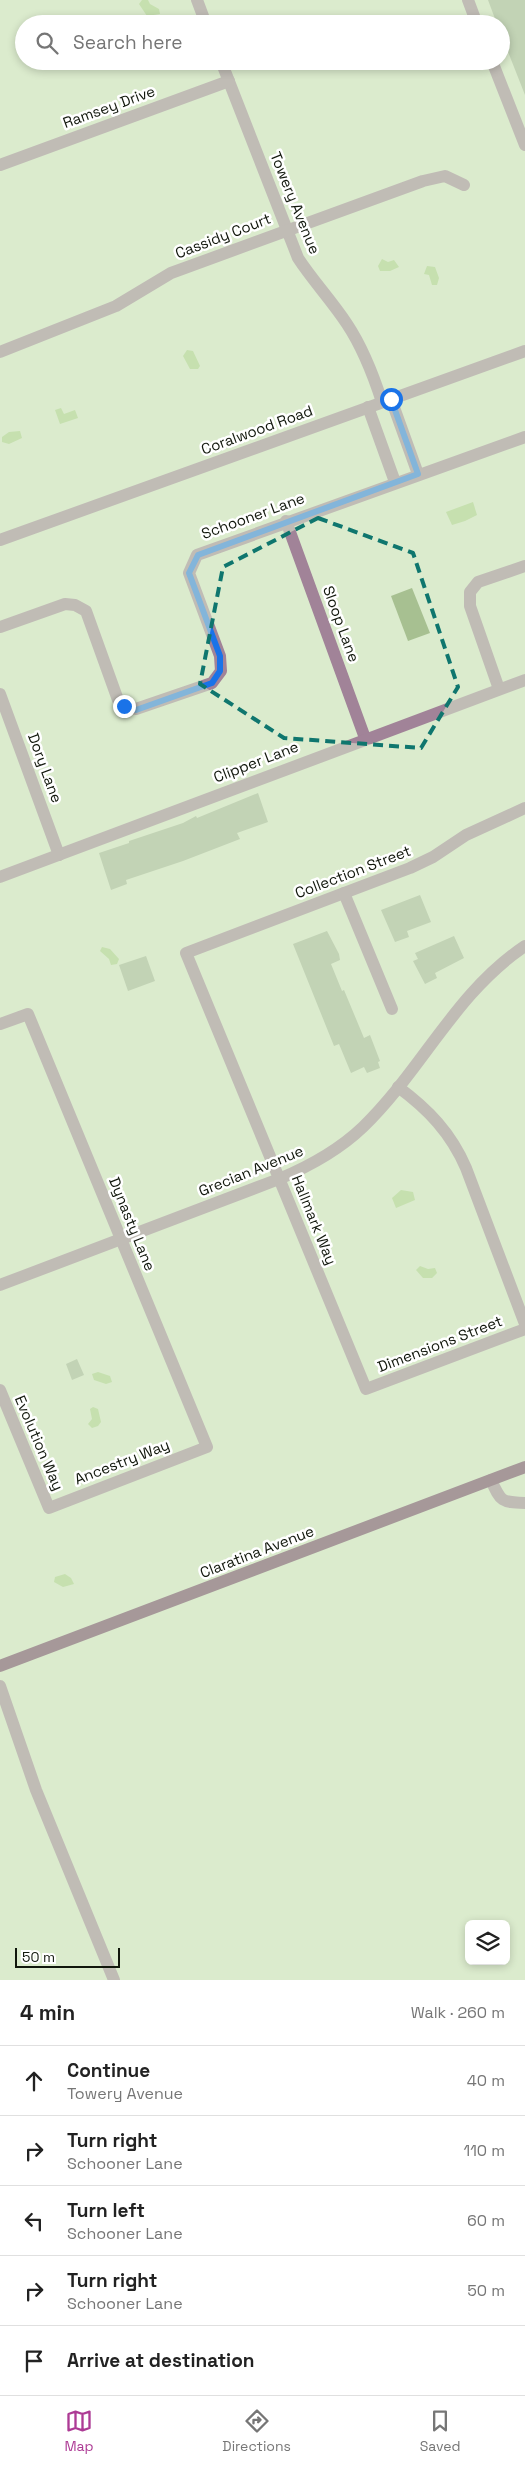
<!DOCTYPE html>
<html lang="en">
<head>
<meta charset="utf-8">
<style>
  :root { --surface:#fff; --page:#f2f2f2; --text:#222; --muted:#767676; --line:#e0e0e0; --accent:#ad3b95 }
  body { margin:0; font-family:"Space Grotesk",sans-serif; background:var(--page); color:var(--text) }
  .controls { position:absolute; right:15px; bottom:15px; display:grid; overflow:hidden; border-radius:8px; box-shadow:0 2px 8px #0003 }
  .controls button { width:45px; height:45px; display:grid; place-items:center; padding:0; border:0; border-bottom:1px solid var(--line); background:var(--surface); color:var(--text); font:25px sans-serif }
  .scale { position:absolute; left:15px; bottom:12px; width:105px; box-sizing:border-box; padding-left:5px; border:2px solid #11170c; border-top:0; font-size:14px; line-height:18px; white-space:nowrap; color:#11170c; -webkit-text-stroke:4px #fff; paint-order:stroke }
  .stop { position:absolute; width:15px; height:15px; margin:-11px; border:4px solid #1a73e8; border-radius:50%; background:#fff }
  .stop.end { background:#1a73e8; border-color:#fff; box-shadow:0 1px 5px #0008 }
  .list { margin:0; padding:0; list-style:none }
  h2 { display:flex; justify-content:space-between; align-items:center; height:65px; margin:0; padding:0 20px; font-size:21px }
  h2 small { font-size:16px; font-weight:400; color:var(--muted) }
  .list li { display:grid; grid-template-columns:32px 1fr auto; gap:15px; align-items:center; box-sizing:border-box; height:70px; padding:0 20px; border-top:1px solid var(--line) }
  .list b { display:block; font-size:19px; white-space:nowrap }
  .list p { margin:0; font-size:16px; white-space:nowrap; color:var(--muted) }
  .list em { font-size:16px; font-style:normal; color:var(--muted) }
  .icon { flex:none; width:28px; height:28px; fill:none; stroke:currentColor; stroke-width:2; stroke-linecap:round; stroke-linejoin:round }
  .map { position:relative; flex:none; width:525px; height:1980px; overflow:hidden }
  .search { position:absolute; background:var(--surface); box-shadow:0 2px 8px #0003; left:15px; right:15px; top:15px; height:55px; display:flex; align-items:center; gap:12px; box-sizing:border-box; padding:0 18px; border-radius:28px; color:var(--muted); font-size:19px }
  .sheet { height:415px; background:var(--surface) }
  nav { display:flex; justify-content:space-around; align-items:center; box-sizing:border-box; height:70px; border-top:1px solid var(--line); background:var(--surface); font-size:14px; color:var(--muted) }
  nav a { display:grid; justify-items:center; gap:2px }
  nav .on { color:var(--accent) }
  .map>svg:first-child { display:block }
</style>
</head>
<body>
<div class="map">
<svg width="525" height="1980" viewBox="0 0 525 1980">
  <rect width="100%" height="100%" fill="#dbebcd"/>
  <polygon fill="#a7c091" points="412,588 430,633 408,641 391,596"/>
  <g fill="#add389">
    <polygon points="142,0 148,0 150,4 159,9 160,14 147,16 139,4"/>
    <polygon points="382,259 388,262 394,260 399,267 390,271 380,271 378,266"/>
    <polygon points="427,266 435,267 439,278 437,285 432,285 429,275 424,274"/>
    <polygon points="187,350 193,351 200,366 198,369 190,369 183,356"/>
    <polygon points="61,408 64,414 75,410 78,418 60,424 55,410"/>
    <polygon points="20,431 22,438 9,444 2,442 2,437 9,432"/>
    <polygon points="473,502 477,515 465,521 452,525 446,512"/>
    <polygon points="102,947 110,949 119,959 117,964 111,965 109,959 100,951"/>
    <polygon points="401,1190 413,1192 415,1200 396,1208 392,1198"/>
    <polygon points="420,1266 428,1269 435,1268 437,1273 432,1278 423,1278 416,1270"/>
    <polygon points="98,1372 110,1376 112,1382 106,1384 94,1380 92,1374"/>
    <polygon points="93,1407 98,1409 101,1422 98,1426 92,1428 88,1424 92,1419 90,1409"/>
    <polygon points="65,1574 71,1578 74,1584 63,1587 54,1582 55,1577"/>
  </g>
  <g fill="#a5b597">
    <polygon points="488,0 525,0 525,95 501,34 501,24 497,24"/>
    <polygon points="258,793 268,822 237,833 240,839 183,861 126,880 127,884 111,890 99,853 129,843 129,841 183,823 196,816 197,818"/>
    <polygon points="420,895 431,922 407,931 409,937 395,942 381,910"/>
    <polygon points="327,931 339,954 340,960 331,964 342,991 344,990 364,1038 370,1035 380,1061 378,1062 380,1068 367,1073 364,1067 351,1073 339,1044 334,1046 293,944"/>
    <polygon points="454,936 464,958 435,973 437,978 425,984 413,961 418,959 415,953"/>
    <polygon points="146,956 155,981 128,991 119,965"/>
    <polygon points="77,1359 84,1375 72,1380 66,1364"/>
  </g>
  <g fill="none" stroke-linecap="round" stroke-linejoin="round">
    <g stroke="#a18398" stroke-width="12">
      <polyline points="197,0 206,24"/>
      <polyline points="468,0 477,24"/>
      <path d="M221 61 298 258C313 281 332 301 347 324 363 348 373 374 382 402"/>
      <polyline points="492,61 525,145"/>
      <polyline points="0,165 229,81"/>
      <polyline points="0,352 116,306 171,273 423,181 445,176 464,185"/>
      <polyline points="391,399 418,474"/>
      <polyline points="368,407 395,482"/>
      <polyline points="286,521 365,738"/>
      <polyline points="0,540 525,351"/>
      <polyline points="0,627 65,604 75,605 86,611 118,700 124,706 136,709 212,683 221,671 220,656 189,573 197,555 525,437"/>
      <polyline points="499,689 470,606 470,592 478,582 525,566"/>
      <polyline points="0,694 59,855"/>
      <polyline points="525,808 466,835 433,857 410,868 186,953 366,1389 525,1329"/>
      <polyline points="0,877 525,680"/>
      <polyline points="344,893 392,1009"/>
      <polyline points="0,1024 28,1014 207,1447 49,1508 0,1390"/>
      <path d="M398 1087C428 1109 451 1133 466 1168L525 1324"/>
      <path d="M0 1285 279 1179C310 1166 339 1150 363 1127 422 1070 455 993 525 946"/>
      <path d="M491 1480C501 1502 501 1502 525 1503"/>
      <polyline points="0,1686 36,1790 114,1980"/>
    </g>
    <polyline stroke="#663359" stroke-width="12" points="0,1666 525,1467"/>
  </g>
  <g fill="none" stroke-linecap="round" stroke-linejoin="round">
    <polyline stroke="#1a73e8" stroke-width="6" points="124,706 136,710 212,683 220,671 220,656 189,573 198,555 418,474 391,399"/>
  </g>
  <path d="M0 0H525V1980H0ZM318 518 413 553 458 687 421 748 284 738 200 684 223 567Z" fill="#dbebcd" fill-opacity=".55" fill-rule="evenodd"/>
  <path fill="none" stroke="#0f766e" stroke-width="4" stroke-dasharray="10 6" stroke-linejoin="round" d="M318 518 413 553 458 687 421 748 284 738 200 684 223 567Z"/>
  <g text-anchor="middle" stroke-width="5" stroke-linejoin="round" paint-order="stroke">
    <g font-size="15" fill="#11170c" stroke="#fff">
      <text transform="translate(109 107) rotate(-20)" y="5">Ramsey Drive</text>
      <text transform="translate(295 203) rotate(68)" y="5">Towery Avenue</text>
      <text transform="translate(223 236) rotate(-21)" y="5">Cassidy Court</text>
      <text transform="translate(257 430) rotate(-20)" y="5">Coralwood Road</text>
      <text transform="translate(253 516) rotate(-20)" y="5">Schooner Lane</text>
      <text transform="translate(341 624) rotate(70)" y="5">Sloop Lane</text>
      <text transform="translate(256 762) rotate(-21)" y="5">Clipper Lane</text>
      <text transform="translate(45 768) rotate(70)" y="5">Dory Lane</text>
      <text transform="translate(353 872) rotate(-21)" y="5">Collection Street</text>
      <text transform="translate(251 1171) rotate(-22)" y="5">Grecian Avenue</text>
      <text transform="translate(314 1220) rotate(68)" y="5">Hallmark Way</text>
      <text transform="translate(132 1224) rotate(68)" y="5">Dynasty Lane</text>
      <text transform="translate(440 1344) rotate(-21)" y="5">Dimensions Street</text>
      <text transform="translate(39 1443) rotate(67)" y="5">Evolution Way</text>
      <text transform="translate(122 1462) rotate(-21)" y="5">Ancestry Way</text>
      <text transform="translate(257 1552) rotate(-21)" y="5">Claratina Avenue</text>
    </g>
  </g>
</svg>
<div class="controls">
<button><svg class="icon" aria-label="layers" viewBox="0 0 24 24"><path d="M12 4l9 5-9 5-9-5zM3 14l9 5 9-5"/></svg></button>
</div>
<div class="scale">50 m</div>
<div class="stop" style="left:391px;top:399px"></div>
<div class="stop end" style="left:124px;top:706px"></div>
<div class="search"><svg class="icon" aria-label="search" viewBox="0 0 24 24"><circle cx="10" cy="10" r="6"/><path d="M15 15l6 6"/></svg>Search here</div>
</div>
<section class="sheet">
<h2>4 min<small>Walk · 260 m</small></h2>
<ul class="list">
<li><svg class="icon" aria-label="ahead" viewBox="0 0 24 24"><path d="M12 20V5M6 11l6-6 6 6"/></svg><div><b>Continue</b><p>Towery Avenue</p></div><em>40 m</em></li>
<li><svg class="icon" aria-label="right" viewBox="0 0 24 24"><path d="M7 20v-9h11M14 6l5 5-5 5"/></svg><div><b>Turn right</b><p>Schooner Lane</p></div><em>110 m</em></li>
<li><svg class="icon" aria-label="left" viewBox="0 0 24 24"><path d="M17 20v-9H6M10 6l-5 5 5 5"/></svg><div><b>Turn left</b><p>Schooner Lane</p></div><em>60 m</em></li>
<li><svg class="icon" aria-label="right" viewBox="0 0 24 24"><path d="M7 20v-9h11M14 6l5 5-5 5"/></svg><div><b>Turn right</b><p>Schooner Lane</p></div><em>50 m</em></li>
<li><svg class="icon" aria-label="arrive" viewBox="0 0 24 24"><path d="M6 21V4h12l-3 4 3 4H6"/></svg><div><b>Arrive at destination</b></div></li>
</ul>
</section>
<nav>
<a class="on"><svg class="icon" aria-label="map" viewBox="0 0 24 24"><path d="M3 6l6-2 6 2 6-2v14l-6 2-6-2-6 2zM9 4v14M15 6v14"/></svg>Map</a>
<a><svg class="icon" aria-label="directions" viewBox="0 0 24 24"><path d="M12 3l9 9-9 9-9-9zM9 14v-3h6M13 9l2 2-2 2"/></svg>Directions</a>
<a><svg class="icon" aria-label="saved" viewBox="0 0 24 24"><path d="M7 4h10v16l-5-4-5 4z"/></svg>Saved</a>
</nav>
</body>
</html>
